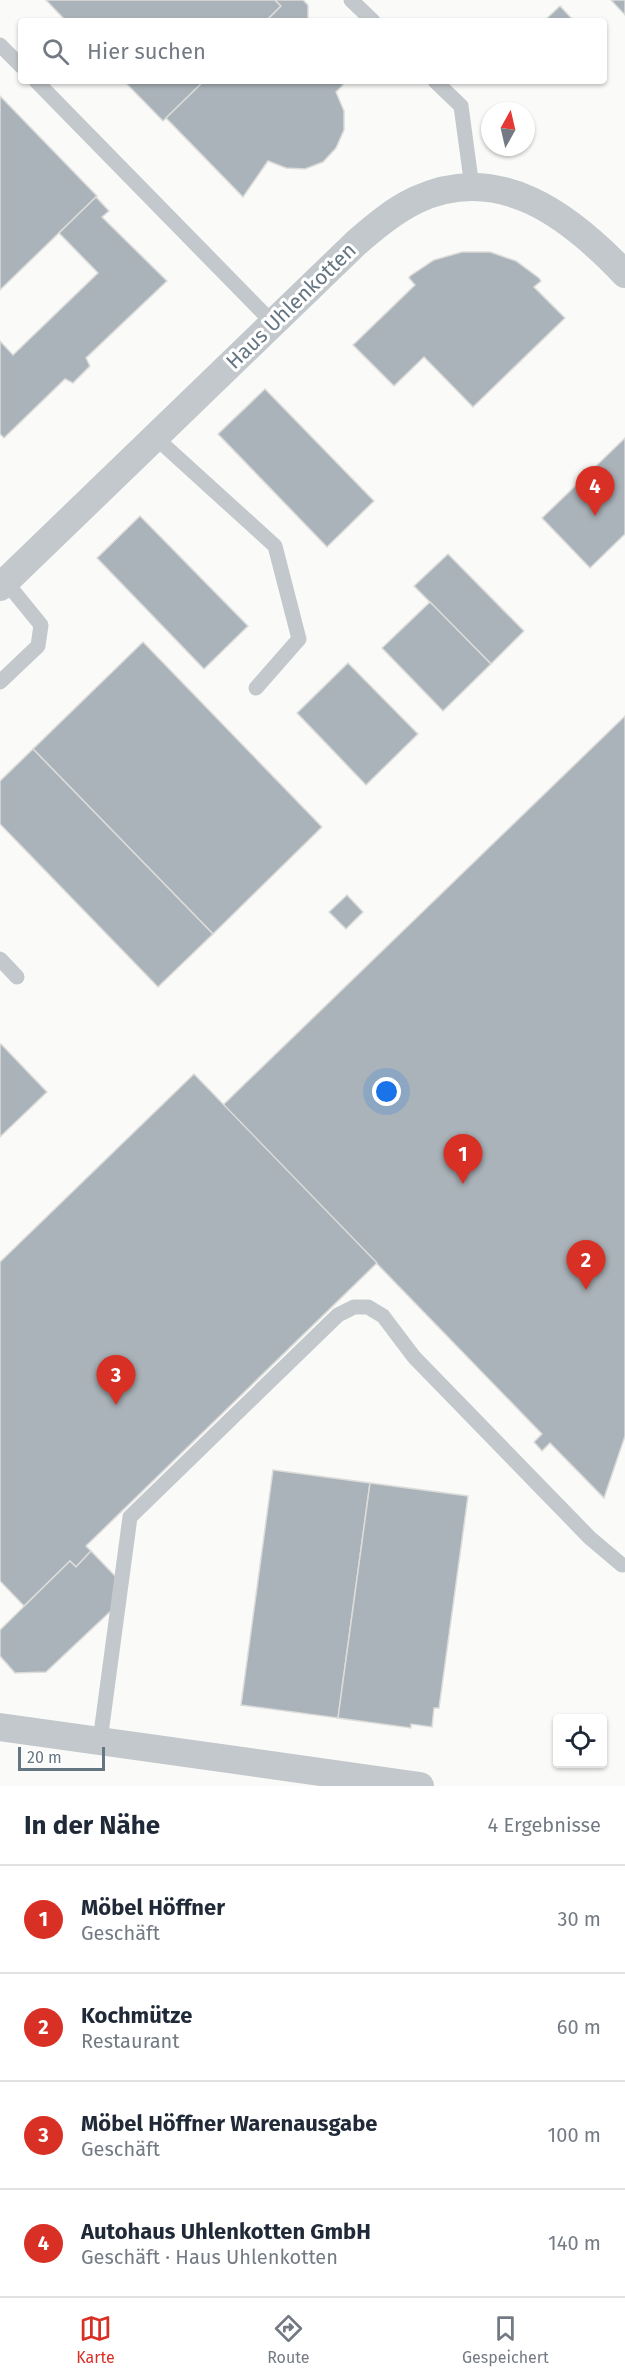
<!DOCTYPE html>
<html lang="de">
<head>
<meta charset="utf-8">
<style>
  :root { --surface:#fff; --page:#f2f2f3; --text:#1f2937; --muted:#747a83; --line:#e0e1e3; --accent:#d93025 }
  body { margin:0; font-family:"Fira Sans",sans-serif; background:var(--page); color:var(--text) }
  .controls { position:absolute; right:18px; bottom:18px; display:grid; overflow:hidden; border-radius:6px; box-shadow:0 2px 4px #0004 }
  .controls button { width:54px; height:54px; display:grid; place-items:center; padding:0; border:0; border-bottom:2px solid var(--line); background:var(--surface); color:var(--text); font:30px sans-serif }
  .compass { position:absolute; left:481px; top:102px; width:54px; height:54px; border-radius:50%; background:var(--surface); box-shadow:0 2px 4px #0004; rotate:8deg }
  .scale { position:absolute; left:18px; bottom:15px; width:87px; box-sizing:border-box; padding-left:6px; border:3px solid #657683; border-top:0; font-size:16px; line-height:21px; white-space:nowrap; color:#657683; -webkit-text-stroke:4px #fff; paint-order:stroke }
  .you { position:absolute; left:387px; top:1092px; width:21px; height:21px; margin:-15px; border:4px solid #fff; border-radius:50%; background:#1a73e8; box-shadow:0 0 0 9px #1a73e833 }
  .badge { display:grid; place-items:center; width:39px; height:39px; border-radius:50%; background:var(--accent); color:#fff; font-size:20px; font-weight:700 }
  .pin { position:absolute; translate:-50% -50px; filter:drop-shadow(0 2px 3px #0008) }
  .pin::after { content:''; position:absolute; top:32px; width:21px; height:18px; background:inherit; clip-path:polygon(0 0,100% 0,50% 100%) }
  .list { margin:0; padding:0; list-style:none }
  h2 { display:flex; justify-content:space-between; align-items:center; height:78px; margin:0; padding:0 24px; font-size:26px }
  h2 small { font-size:20px; font-weight:400; color:var(--muted) }
  .list li { display:grid; grid-template-columns:39px 1fr auto; gap:18px; align-items:center; box-sizing:border-box; height:108px; padding:0 24px; border-top:2px solid var(--line) }
  .list b { display:block; font-size:22px; white-space:nowrap }
  .list p { margin:0; font-size:20px; white-space:nowrap; color:var(--muted) }
  .list em { font-size:20px; font-style:normal; color:var(--muted) }
  .icon { flex:none; width:33px; height:33px; fill:none; stroke:currentColor; stroke-width:2; stroke-linecap:round; stroke-linejoin:round }
  .map { position:relative; flex:none; width:625px; height:1786px; overflow:hidden }
  .search { position:absolute; background:var(--surface); box-shadow:0 2px 4px #0004; left:18px; right:18px; top:18px; height:66px; display:flex; align-items:center; gap:15px; box-sizing:border-box; padding:0 21px; border-radius:6px; color:var(--muted); font-size:22px }
  .sheet { height:510px; background:var(--surface) }
  nav { display:flex; justify-content:space-around; align-items:center; box-sizing:border-box; height:84px; border-top:2px solid var(--line); background:var(--surface); font-size:16px; color:var(--muted) }
  nav a { display:grid; justify-items:center; gap:3px }
  nav .on { color:var(--accent) }
  .map>svg:first-child { display:block }
</style>
</head>
<body>
<div class="map">
<svg width="625" height="1786" viewBox="0 0 625 1786">
  <rect width="100%" height="100%" fill="#fafaf8"/>
  <g fill="#aab3b9" stroke="#dcdcda" stroke-width="1.5">
    <polygon points="46,0 275,0 281,6 266,21 66,21"/>
    <polygon points="275,0 303,0 308,5 308,21 266,21 281,6"/>
    <polygon points="611,0 625,0 625,15"/>
    <polygon points="560,6 574,21 544,21"/>
    <polygon points="124,81 204,81 163,121"/>
    <polygon points="204,81 340,81 343,85 336,92 344,111 344,130 336,148 323,162 305,169 286,168 268,161 243,197 166,118"/>
    <polygon points="0,96 97,196 0,290"/>
    <polygon points="96,197 109,211 102,217 167,281 86,358 90,366 73,383 65,379 4,438 0,434 0,341 13,355 98,273 59,233"/>
    <polygon points="462,252 490,252 516,261 539,278 541,281 534,287 565,318 473,407 424,357 394,386 353,345 415,285 409,278 410,276 434,260"/>
    <polygon points="265,389 374,501 327,547 218,434"/>
    <polygon points="625,438 625,534 590,568 542,518"/>
    <polygon points="140,516 248,626 204,669 97,558"/>
    <polygon points="448,554 524,631 491,664 414,586"/>
    <polygon points="430,602 491,664 443,711 382,648"/>
    <polygon points="143,642 322,827 213,934 33,749"/>
    <polygon points="348,663 418,734 366,785 297,713"/>
    <polygon points="625,716 625,1436 604,1498 550,1443 542,1451 534,1442 542,1434 223,1105"/>
    <polygon points="33,749 213,934 158,987 0,824 0,781"/>
    <polygon points="347,895 363,912 346,929 329,912"/>
    <polygon points="1,1044 47,1092 0,1137 0,1045"/>
    <polygon points="194,1074 377,1263 86,1546 91,1551 76,1567 70,1561 24,1606 0,1581 0,1262"/>
    <polygon points="273,1470 370,1483 338,1718 241,1705"/>
    <polygon points="370,1483 468,1496 439,1708 434,1708 432,1727 411,1724 411,1728 338,1718"/>
    <polygon points="91,1551 116,1577 114,1608 46,1672 15,1673 0,1656 0,1630 70,1561 76,1567"/>
  </g>
  <g fill="none" stroke-linecap="round" stroke-linejoin="round">
    <g stroke="#c3c8cc" stroke-width="15">
      <polyline points="351,0 373,21"/>
      <polyline points="0,45 21,66"/>
      <polyline points="36,81 273,323"/>
      <polyline points="435,81 461,106 472,187"/>
      <polyline points="155,437 275,546 299,639 256,688"/>
      <polyline points="0,682 38,646 41,625 6,582"/>
      <polyline points="0,959 17,977"/>
      <polyline points="100,1741 130,1517 338,1315 354,1307 368,1307 383,1316 414,1357 590,1538 622,1565"/>
    </g>
    <g stroke="#c3c8cc" stroke-width="28">
      <path d="M0 587 356 243C374 227 393 211 416 200 499 161 570 216 625 274"/>
      <polyline points="0,1727 420,1786"/>
    </g>
  </g>
  <g text-anchor="middle" stroke-width="6" stroke-linejoin="round" paint-order="stroke">
    <g font-size="21" fill="#657683" stroke="#fff">
      <text transform="translate(291 306) rotate(-44)" y="7">Haus Uhlenkotten</text>
    </g>
  </g>
</svg>
<div class="controls">
<button><svg class="icon" aria-label="locate" viewBox="0 0 24 24"><circle cx="12" cy="12" r="6"/><path d="M12 2v4M12 18v4M2 12h4M18 12h4"/></svg></button>
</div>
<svg class="compass" viewBox="-18 -18 36 36"><path d="M0-13l5 13h-10z" fill="#e53935"/><path d="M0 13l5-13h-10z" fill="#747a83"/></svg>
<div class="scale">20 m</div>
<div class="you"></div>
<div class="pin badge" style="left:463px;top:1184px">1</div>
<div class="pin badge" style="left:586px;top:1290px">2</div>
<div class="pin badge" style="left:116px;top:1405px">3</div>
<div class="pin badge" style="left:595px;top:516px">4</div>
<div class="search"><svg class="icon" aria-label="search" viewBox="0 0 24 24"><circle cx="10" cy="10" r="6"/><path d="M15 15l6 6"/></svg>Hier suchen</div>
</div>
<section class="sheet">
<h2>In der Nähe<small>4 Ergebnisse</small></h2>
<ul class="list">
<li><span class="badge">1</span><div><b>Möbel Höffner</b><p>Geschäft</p></div><em>30 m</em></li>
<li><span class="badge">2</span><div><b>Kochmütze</b><p>Restaurant</p></div><em>60 m</em></li>
<li><span class="badge">3</span><div><b>Möbel Höffner Warenausgabe</b><p>Geschäft</p></div><em>100 m</em></li>
<li><span class="badge">4</span><div><b>Autohaus Uhlenkotten GmbH</b><p>Geschäft · Haus Uhlenkotten</p></div><em>140 m</em></li>
</ul>
</section>
<nav>
<a class="on"><svg class="icon" aria-label="map" viewBox="0 0 24 24"><path d="M3 6l6-2 6 2 6-2v14l-6 2-6-2-6 2zM9 4v14M15 6v14"/></svg>Karte</a>
<a><svg class="icon" aria-label="directions" viewBox="0 0 24 24"><path d="M12 3l9 9-9 9-9-9zM9 14v-3h6M13 9l2 2-2 2"/></svg>Route</a>
<a><svg class="icon" aria-label="saved" viewBox="0 0 24 24"><path d="M7 4h10v16l-5-4-5 4z"/></svg>Gespeichert</a>
</nav>
</body>
</html>
